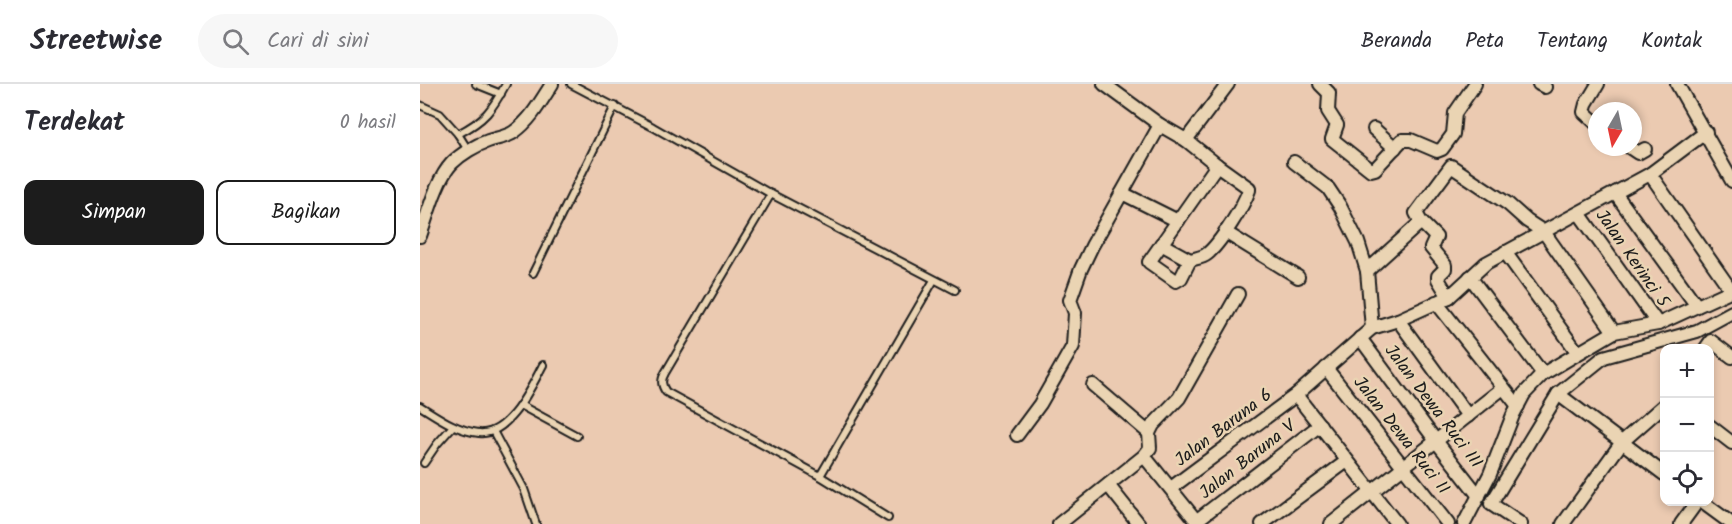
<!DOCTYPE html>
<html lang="id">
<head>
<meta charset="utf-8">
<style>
  :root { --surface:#fff; --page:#f7f7f7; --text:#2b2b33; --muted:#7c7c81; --line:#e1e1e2; --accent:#1c1c1c }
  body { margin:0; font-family:Kalam,sans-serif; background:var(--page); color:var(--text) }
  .controls { position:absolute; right:18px; bottom:18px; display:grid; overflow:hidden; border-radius:12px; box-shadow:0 3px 9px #0003 }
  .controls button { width:54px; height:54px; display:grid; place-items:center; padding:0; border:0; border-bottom:2px solid var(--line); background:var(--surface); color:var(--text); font:30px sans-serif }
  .compass { position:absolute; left:1168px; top:18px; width:54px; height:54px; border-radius:50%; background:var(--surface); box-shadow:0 3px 9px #0003; rotate:189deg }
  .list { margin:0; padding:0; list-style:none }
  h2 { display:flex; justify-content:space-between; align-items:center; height:78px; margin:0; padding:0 24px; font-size:26px }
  h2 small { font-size:20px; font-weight:400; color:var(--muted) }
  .actions { display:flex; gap:12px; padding:18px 24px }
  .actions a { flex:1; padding:14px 0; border:2px solid var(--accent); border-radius:12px; text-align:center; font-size:21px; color:var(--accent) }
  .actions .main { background:var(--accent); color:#fff }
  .icon { flex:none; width:33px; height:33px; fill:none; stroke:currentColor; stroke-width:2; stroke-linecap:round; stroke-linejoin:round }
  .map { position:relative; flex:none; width:1312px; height:440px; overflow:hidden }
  header { display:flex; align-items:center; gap:36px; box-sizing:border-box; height:84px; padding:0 30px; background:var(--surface); border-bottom:2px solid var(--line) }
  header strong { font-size:28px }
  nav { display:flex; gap:33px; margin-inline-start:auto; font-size:21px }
  .search { width:420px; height:54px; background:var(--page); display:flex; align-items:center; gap:15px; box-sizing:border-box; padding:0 21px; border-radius:33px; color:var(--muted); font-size:22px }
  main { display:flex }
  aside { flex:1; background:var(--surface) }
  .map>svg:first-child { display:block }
</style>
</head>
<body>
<header>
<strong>Streetwise</strong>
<div class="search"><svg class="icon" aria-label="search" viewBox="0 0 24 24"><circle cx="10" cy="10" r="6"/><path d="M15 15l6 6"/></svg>Cari di sini</div>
<nav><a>Beranda</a><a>Peta</a><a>Tentang</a><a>Kontak</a></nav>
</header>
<main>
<aside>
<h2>Terdekat<small>0 hasil</small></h2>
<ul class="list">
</ul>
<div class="actions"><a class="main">Simpan</a><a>Bagikan</a></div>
</aside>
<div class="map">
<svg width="1312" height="440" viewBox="0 0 1312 440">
  <rect width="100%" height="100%" fill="#ebcab1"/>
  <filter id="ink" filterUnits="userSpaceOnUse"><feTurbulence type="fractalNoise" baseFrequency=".0167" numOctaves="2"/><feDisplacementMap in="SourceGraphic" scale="12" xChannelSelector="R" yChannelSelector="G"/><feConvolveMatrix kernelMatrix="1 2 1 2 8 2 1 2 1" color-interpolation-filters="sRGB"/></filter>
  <g filter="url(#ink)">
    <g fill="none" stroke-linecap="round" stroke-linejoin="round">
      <g stroke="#1c1c1c" stroke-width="10">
        <g id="lane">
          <polyline points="56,0 81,10"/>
          <polyline points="151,0 233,43 351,110 535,206"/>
          <polyline points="0,21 20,30 38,50 48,66"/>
          <path d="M38 50C65 36 72 26 86 0"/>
          <path d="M351 110 245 289C241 296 241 301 246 308L400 392 468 434"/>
          <polyline points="113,189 195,22"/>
          <polyline points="100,321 157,352"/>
          <path d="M0 322C18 333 37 347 59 349 89 352 111 303 123 281"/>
          <polyline points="73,347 104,405 116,440"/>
          <polyline points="4,379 17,360 33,342"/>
          <polyline points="400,392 514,196"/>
        </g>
      </g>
      <g stroke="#1c1c1c" stroke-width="16">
        <g id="street">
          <polyline points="684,0 740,41 766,56 808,0"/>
          <polyline points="900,0 909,9 908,27 917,41 912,55 951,86 955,85 982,56 991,56 1017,67 1022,65 1033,50 1035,29 1055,0"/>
          <polyline points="1119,0 1125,3"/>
          <polyline points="1257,0 1312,97"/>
          <polyline points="1177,40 1164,28 1166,20 1178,0"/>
          <polyline points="954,45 975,64"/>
          <polyline points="766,56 797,81 729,178 756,197 761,194 770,176"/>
          <polyline points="1209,63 1218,69 1225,65"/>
          <polyline points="874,78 908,104 920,122 938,158 947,187 952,244"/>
          <polyline points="1230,90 1311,206"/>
          <polyline points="702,109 758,137"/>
          <polyline points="1195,109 1277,222"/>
          <polyline points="1159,129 1238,240"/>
          <polyline points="805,148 878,193"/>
          <path d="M0 152C8 130 16 96 32 79 41 70 56 61 68 57 77 54 87 53 94 48 111 36 121 17 132 0"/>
          <path d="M741 160 770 176C776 174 782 174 787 170 800 160 824 121 829 106V104L797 81"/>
          <polyline points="1085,168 1158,269"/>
          <polyline points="947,187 1001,138"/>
          <polyline points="1050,193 1123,290"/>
          <polyline points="1029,213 1018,195 1018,192 1025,185 1025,181 1011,164 1016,153 1001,138 996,129 1031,82 1088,120 1107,137 1124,148 1194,248"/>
          <polyline points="1016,218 1098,322"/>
          <polyline points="978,236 1048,332"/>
          <polyline points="940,254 1016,357 1059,412"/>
          <polyline points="1286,264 1291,257 1312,273"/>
          <polyline points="906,284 1028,440"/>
          <polyline points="673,301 729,349"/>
          <polyline points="1138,310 1244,390"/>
          <polyline points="876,311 977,440"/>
          <polyline points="1290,342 1312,359"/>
          <polyline points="597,351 620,320 653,262 655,229 650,216 661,185 672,162 740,41"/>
          <polyline points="724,372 730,364 729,349 733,341 759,314 818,210"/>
          <polyline points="688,401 719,440"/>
          <polyline points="751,404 876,311 952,244 978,236 1029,213 1066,179 1230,90 1286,48"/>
          <polyline points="1282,418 1312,440"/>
          <polyline points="776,437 900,341"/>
          <polyline points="639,440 724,372 779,440"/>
          <polyline points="842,440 927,377"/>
          <polyline points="911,440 1083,304"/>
          <polyline points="1044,440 1070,390 1093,331 1104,310 1123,290 1194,248 1238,240 1312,206"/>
          <polyline points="1101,440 1071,420 1138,310 1184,273 1277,247 1312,228"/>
          <polyline points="1143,440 1202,358 1244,321"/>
          <polyline points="1261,440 1277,418"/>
        </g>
      </g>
      <use href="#lane" stroke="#ead4b3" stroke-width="6"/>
      <use href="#street" stroke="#ead4b3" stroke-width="12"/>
    </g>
  </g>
  <g text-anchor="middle" stroke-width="5" stroke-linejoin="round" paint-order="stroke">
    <g font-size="18" fill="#1c1c1c" stroke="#ead4b3">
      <text transform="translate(1213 174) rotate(55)" y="6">Jalan Kerinci 5</text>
      <text transform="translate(1014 322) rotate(53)" y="6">Jalan Dewa Ruci III</text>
      <text transform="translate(803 343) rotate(-37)" y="6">Jalan Baruna 6</text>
      <text transform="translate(982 351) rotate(52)" y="6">Jalan Dewa Ruci II</text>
      <text transform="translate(827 375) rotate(-38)" y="6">Jalan Baruna V</text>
    </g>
  </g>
</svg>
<div class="controls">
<button>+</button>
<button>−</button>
<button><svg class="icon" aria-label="locate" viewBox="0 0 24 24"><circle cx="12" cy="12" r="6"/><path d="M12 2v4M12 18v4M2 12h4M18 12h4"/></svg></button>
</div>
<svg class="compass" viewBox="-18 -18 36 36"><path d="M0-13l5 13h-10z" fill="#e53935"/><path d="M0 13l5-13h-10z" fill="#7c7c81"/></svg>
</div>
</main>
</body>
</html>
